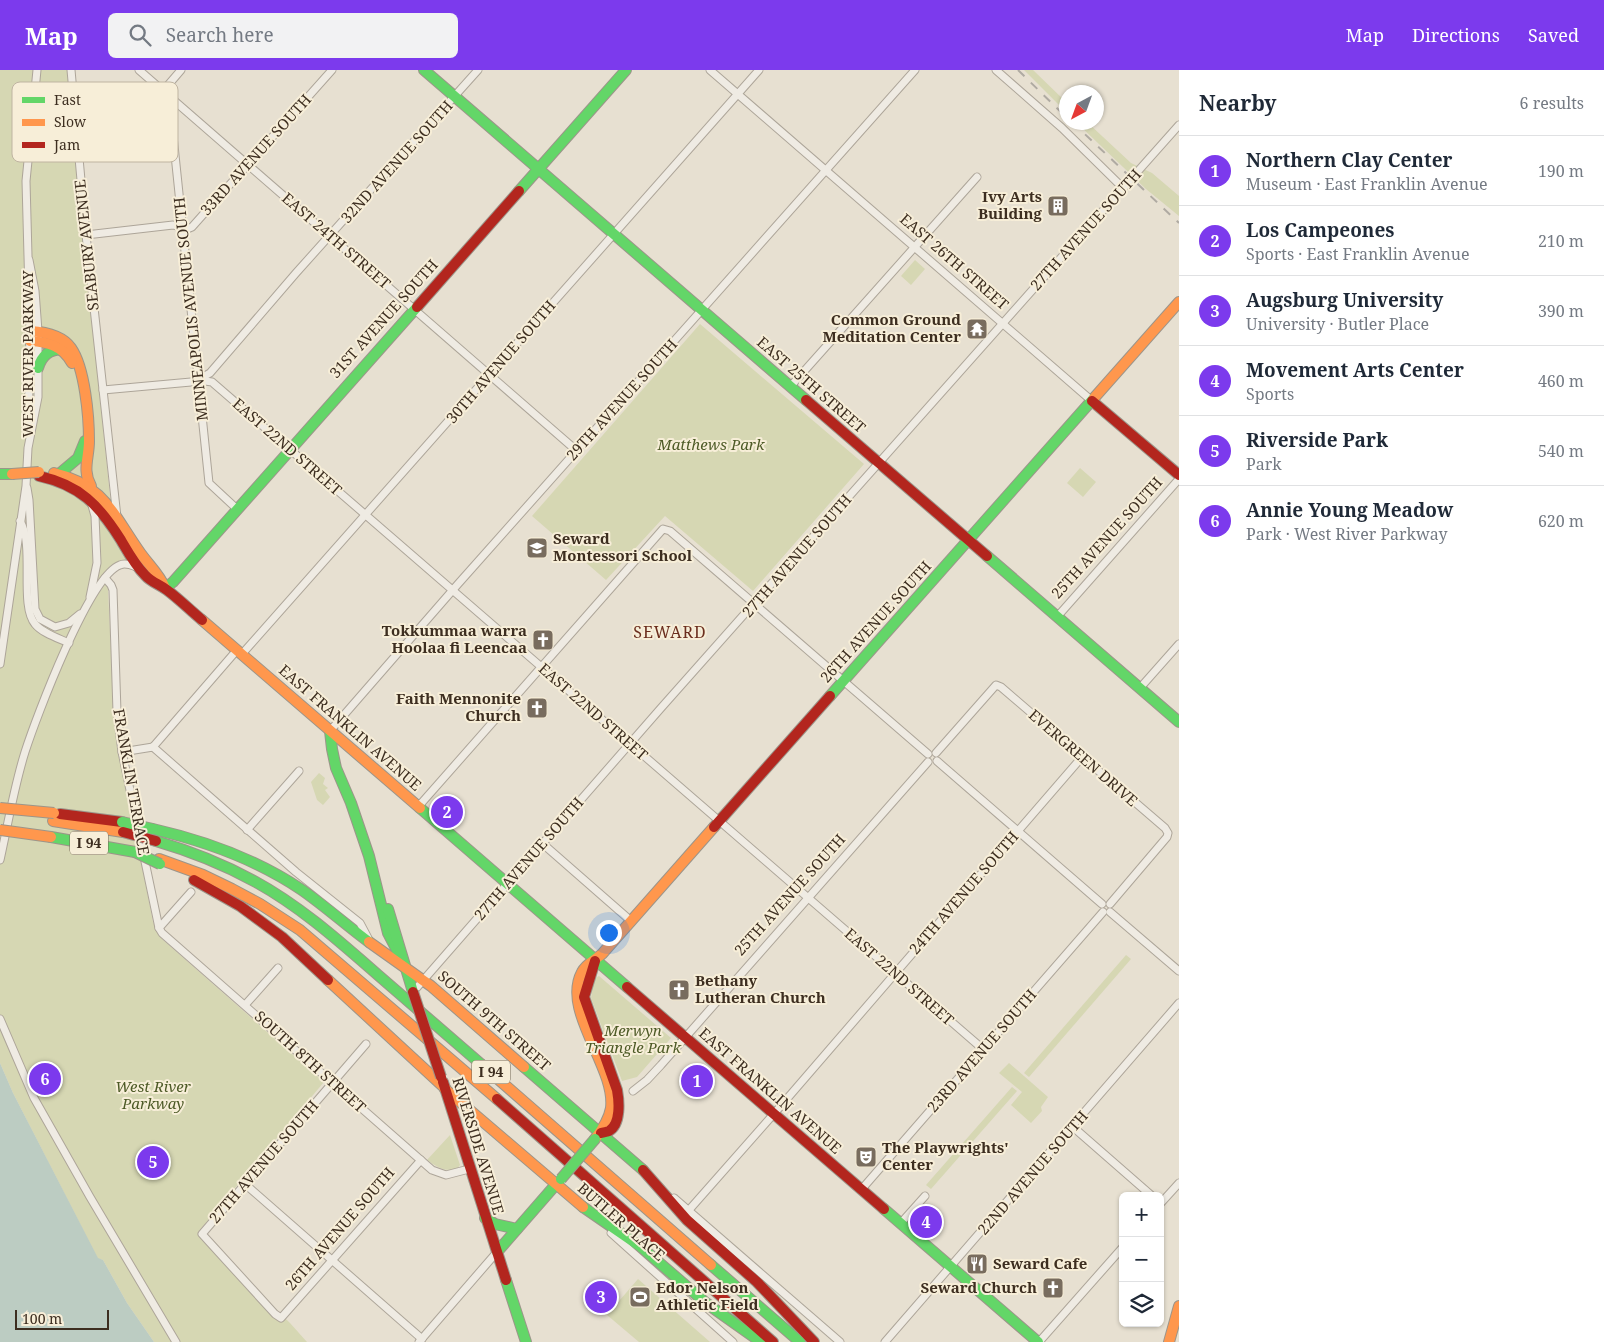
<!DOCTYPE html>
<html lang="en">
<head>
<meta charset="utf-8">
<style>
  :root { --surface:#fff; --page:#f2f2f3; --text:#1f2937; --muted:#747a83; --line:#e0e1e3; --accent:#7c3aed }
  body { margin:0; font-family:"Noto Serif",serif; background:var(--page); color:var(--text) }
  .controls { position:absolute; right:15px; bottom:15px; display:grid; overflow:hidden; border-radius:8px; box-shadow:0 1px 4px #0004 }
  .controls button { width:45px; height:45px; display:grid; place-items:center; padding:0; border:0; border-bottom:1px solid var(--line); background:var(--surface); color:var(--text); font:25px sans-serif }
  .compass { position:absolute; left:1059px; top:15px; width:45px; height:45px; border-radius:50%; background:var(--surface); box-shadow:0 1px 4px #0004; rotate:221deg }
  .scale { position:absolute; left:15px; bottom:12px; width:94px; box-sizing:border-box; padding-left:5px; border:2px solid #3d2e20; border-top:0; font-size:14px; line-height:18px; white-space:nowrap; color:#3d2e20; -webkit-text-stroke:4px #f7eed8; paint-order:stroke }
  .you { position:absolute; left:608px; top:862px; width:18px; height:18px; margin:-12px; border:4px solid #fff; border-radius:50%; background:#1a73e8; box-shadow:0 0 0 8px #1a73e833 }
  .badge { display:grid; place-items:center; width:32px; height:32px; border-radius:50%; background:var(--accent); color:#fff; font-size:16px; font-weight:700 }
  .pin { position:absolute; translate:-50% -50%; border:2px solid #fff; box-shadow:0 1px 5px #0006 }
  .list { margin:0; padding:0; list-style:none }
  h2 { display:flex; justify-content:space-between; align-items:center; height:65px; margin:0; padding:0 20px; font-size:21px }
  h2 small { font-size:16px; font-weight:400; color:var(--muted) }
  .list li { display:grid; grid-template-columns:32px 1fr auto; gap:15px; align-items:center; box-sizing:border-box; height:70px; padding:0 20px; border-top:1px solid var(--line) }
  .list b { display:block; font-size:19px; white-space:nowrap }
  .list p { margin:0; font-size:16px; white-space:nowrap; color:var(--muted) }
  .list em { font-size:16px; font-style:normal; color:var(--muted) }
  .icon { flex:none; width:28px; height:28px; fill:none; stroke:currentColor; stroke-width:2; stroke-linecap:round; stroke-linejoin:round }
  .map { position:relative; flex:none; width:1179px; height:1272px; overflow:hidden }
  header { display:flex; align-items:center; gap:30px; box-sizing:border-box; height:70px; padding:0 25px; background:var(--accent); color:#fff }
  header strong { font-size:24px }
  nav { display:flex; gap:28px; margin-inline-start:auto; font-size:18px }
  .search { width:350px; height:45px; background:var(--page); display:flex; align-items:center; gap:12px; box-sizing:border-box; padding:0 18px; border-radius:8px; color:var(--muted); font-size:19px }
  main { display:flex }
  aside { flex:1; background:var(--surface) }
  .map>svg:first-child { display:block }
</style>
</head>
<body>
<header>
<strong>Map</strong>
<div class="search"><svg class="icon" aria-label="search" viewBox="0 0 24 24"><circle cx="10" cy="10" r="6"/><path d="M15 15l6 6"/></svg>Search here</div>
<nav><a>Map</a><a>Directions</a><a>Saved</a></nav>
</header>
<main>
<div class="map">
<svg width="1179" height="1272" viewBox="0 0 1179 1272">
  <rect width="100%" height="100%" fill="#e7e0d1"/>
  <g fill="#d6d7b3">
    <polygon points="0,0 67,0 110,426 127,490 116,493 107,501 115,660 153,852 162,869 324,1012 198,1162 290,1253 307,1272 154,1272 127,1233 103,1190 98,1189 13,1023 0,993"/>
    <polygon points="1024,0 1033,0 1066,32 1066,42"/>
    <polygon points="1077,53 1088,53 1131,93 1152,103 1179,126 1179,146 1146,119"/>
    <polygon points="915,190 925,199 911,215 901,206"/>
    <polygon points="700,254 864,394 753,521 665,446 606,510 532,446"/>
    <polygon points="1080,398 1096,412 1083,427 1067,413"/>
    <polygon points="319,703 325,708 323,714 328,718 325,720 330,727 323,735 317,730 311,712"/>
    <polygon points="1126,885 1131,889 1029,1007 1024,1003"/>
    <polygon points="599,906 671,968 637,1007 622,1011 591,928 594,909"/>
    <polygon points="1009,993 1048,1027 1041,1037 1042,1041 1031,1053 1011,1035 1022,1022 999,1003"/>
    <polygon points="1012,1017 1017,1021 931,1119 926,1115"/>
    <path d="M450 1065 460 1095 457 1099C444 1102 437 1097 427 1090Z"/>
    <polygon points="638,1209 710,1272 639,1272 607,1245"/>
  </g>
  <polygon fill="#bcccc2" points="0,993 13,1023 98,1188 103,1190 127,1233 154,1272 0,1272"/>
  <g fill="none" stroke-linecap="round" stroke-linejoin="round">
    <g stroke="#ada599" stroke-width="9">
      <g id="street">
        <polyline points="71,0 86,165 117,447"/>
        <polyline points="139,0 577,381"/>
        <polyline points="710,0 1092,331"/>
        <polyline points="996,0 1062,58 1123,118"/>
        <polyline points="163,21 181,0"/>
        <polyline points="169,27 209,413 237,439"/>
        <polyline points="86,165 173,155 187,159 192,157 332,0"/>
        <polyline points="198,310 212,312 984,980"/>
        <polyline points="790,317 977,107"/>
        <polyline points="103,320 191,312 198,310 210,303 296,203 478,0"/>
        <polyline points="28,363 30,261 26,111 37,0"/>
        <polyline points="27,418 29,430 35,539 40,549 55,557 69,553 80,544"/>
        <path d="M20 451C35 475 19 535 35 554 42 563 58 568 69 573"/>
        <polyline points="105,508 111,515 113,520 117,642 122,682 159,858 162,863 432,1100 446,1105 469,1099"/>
        <polyline points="90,527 97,493 95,446 91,432"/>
        <polyline points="1057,547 1179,409"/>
        <polyline points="242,584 759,0"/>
        <polyline points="0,594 26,416 28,378 38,327 38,261 35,221 29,190"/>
        <polyline points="1140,618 1179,574"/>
        <polyline points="330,661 458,514 915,0"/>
        <polyline points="153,677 296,802 360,853 368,868"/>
        <polyline points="153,677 237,580"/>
        <polyline points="122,682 153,677"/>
        <polyline points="936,683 996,615 1001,617 1165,758 1168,763 1167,767 1110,834"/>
        <polyline points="937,691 1102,834"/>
        <polyline points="418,737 663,459 670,461 928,684"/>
        <polyline points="247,760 299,701"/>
        <polyline points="543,774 631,851"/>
        <path d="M0 790C8 754 14 717 25 682 36 648 89 506 120 495 126 492 133 496 139 498"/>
        <polyline points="1110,842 1179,901"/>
        <polyline points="159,858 191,822"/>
        <polyline points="413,922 661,638 1179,55"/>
        <polyline points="245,935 278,898"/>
        <polyline points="0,949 34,1028 90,1127 176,1272"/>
        <polyline points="366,974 202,1164 275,1244 281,1248 421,1090"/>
        <polyline points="633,1021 647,1010 661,995 928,692"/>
        <polyline points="1073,1057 1152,1126"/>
        <polyline points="245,1114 422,1269"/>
        <polyline points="861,1120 1103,842"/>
        <polyline points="674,1128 840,1272"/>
        <polyline points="1160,1134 1179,1113"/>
        <polyline points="689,1140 779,1038 1082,687"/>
        <polyline points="900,1154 925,1126"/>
        <polyline points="611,1163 733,1272"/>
        <polyline points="419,1272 497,1182"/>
        <polyline points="885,1272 1179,933"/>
        <polyline points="1039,1272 1123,1177"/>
      </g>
    </g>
    <g stroke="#9c958a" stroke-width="12">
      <g id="fast">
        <polyline points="424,0 806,330"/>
        <polyline points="519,121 626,0"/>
        <path d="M38 298C42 285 49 280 62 279"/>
        <polyline points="0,404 12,404"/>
        <polyline points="59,404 78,388 85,371"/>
        <polyline points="987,486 1179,652"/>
        <polyline points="165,518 173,512 417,237"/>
        <polyline points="830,626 1094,328"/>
        <polyline points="330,661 332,679 336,698 351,733 369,786 388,863 401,888"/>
        <polyline points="420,738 627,917"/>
        <path d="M153 759C206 771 256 789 302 820 325 836 346 855 369 872"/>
        <polyline points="51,767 135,782"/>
        <path d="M156 771C190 781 223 794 254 811 300 836 339 871 378 905 413 935 447 965 482 995"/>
        <polyline points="388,839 413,922"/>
        <polyline points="524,997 643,1100"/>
        <polyline points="583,1137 641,1177 706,1233 761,1272"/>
        <polyline points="884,1139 1038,1272"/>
        <polyline points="485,1148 495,1154 517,1159"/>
        <polyline points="497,1182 558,1112"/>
        <polyline points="711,1195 800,1272"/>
        <polyline points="506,1210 526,1272"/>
      </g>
    </g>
    <g stroke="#9c958a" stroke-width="12">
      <g id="slow">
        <path d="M30 261C45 262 62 265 71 278 85 298 89 347 89 371 89 388 82 400 91 416"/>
        <path d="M30 271C48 272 63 276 72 293"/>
        <polyline points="1094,328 1179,232"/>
        <path d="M54 403C105 415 113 445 141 484 149 495 160 505 165 518"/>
        <polyline points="202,550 420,738"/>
        <polyline points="53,751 123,762"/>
        <polyline points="159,789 203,805 232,819 260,834 300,860 497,1029"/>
        <polyline points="369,872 431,916 524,997"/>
        <polyline points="328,910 445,1018"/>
        <polyline points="482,995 711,1195"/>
        <polyline points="445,1019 583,1137"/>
        <path d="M595 1069C602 1060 609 1050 611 1038 616 997 561 941 582 902 586 894 595 890 602 884L714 757"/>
        <polyline points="1169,1272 1179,1236"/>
      </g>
    </g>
    <g stroke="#9c958a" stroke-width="12">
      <g id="jam">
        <polyline points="417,237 519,121"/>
        <polyline points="806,330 987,486"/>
        <polyline points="1092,331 1179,405"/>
        <path d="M39 406C80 415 99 435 121 470 128 482 135 495 145 505 151 512 159 514 167 520 179 529 190 540 202 550"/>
        <polyline points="60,744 122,752"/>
        <polyline points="714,757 830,626"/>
        <polyline points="194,810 240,836 282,867 328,910"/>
        <path d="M595 891 584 927 617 1020C619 1031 621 1054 609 1061 607 1062 604 1062 601 1063"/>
        <polyline points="627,917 884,1139"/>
        <polyline points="443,1012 506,1210"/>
        <polyline points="497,1029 773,1272"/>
        <polyline points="643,1100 687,1150 757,1212 814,1272"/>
      </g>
    </g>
    <use href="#street" stroke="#efebe3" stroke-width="7"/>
    <use href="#fast" stroke="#63d668" stroke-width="10"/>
    <use href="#slow" stroke="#ff974d" stroke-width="10"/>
    <use href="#jam" stroke="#b3261e" stroke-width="10"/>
    <g stroke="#afaaa2" stroke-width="2" stroke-dasharray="9 9" stroke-linecap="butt">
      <polyline points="1018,0 1066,47"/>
      <polyline points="1072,52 1179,153"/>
    </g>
    <g stroke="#9c958a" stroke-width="12" stroke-linecap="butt">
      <g id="fast-bridge">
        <polyline points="122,752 153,759"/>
        <polyline points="135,782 160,794"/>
        <polyline points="561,1109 595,1069"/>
      </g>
    </g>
    <g stroke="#9c958a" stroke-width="12" stroke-linecap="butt">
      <g id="slow-bridge">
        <polyline points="12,404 39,402"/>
        <polyline points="0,738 54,743"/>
        <polyline points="0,760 51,767"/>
      </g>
    </g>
    <g stroke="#9c958a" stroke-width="12" stroke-linecap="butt">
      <g id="jam-bridge">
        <polyline points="123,762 156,771"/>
        <polyline points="413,922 441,1007"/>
      </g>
    </g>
    <use href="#fast-bridge" stroke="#63d668" stroke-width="10"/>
    <use href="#slow-bridge" stroke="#ff974d" stroke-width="10"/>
    <use href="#jam-bridge" stroke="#b3261e" stroke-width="10"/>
  </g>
  <defs>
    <g id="building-square" transform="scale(1.125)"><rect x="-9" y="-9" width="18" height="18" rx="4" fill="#786c5e" stroke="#f7eed8"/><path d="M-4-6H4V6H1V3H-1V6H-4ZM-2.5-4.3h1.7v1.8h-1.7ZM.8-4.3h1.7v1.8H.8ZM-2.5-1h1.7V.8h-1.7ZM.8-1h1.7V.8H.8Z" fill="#fff"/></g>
    <g id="temple-square" transform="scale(1.125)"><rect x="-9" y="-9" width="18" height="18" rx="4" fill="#786c5e" stroke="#f7eed8"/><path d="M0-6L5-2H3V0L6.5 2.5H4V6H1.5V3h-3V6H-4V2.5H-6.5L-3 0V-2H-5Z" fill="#fff"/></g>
    <g id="school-square" transform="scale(1.125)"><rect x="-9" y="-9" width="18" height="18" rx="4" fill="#786c5e" stroke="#f7eed8"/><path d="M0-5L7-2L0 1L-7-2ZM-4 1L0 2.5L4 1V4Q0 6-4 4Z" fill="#fff"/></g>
    <g id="church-square" transform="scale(1.125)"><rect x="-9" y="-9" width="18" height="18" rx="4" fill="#786c5e" stroke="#f7eed8"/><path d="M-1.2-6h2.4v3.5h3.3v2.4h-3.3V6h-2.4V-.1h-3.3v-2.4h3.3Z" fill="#fff"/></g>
    <g id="theatre-square" transform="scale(1.125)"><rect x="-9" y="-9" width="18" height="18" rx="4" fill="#786c5e" stroke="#f7eed8"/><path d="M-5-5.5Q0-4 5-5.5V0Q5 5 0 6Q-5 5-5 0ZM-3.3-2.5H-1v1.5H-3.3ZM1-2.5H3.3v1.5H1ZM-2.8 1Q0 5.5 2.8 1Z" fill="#fff"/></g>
    <g id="restaurant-square" transform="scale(1.125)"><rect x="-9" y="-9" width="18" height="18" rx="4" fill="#786c5e" stroke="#f7eed8"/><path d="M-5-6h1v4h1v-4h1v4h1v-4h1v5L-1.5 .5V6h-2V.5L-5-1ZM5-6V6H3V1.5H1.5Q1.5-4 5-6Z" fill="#fff"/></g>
    <g id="stadium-square" transform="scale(1.125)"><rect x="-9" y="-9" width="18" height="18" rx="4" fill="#786c5e" stroke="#f7eed8"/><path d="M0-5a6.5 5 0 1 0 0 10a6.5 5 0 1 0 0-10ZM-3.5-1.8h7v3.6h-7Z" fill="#fff"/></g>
  </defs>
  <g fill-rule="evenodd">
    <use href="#building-square" x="1058" y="136"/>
    <use href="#temple-square" x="977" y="259"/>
    <use href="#school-square" x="537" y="478"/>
    <use href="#church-square" x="543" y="570"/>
    <use href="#church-square" x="537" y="638"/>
    <use href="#church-square" x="679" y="920"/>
    <use href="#theatre-square" x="866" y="1087"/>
    <use href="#restaurant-square" x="977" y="1194"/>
    <use href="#church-square" x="1053" y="1218"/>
    <use href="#stadium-square" x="640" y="1227"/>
  </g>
  <g text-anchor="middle" stroke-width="4" stroke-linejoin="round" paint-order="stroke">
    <g fill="#f7eed8" stroke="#756857" stroke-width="1">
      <rect x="70" y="761.5" width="38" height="23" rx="4"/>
      <rect x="472" y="990.5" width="38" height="23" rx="4"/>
    </g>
    <g font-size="14" font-weight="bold" fill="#3d2e20">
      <text x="89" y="778">I 94</text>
      <text x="491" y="1007">I 94</text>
    </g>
    <g font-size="15" fill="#3d2e20" stroke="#f7eed8">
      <text transform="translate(256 85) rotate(-48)" y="5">33RD AVENUE SOUTH</text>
      <text transform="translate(397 92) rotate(-48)" y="5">32ND AVENUE SOUTH</text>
      <text transform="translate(1086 160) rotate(-48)" y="5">27TH AVENUE SOUTH</text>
      <text transform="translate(336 171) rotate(41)" y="5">EAST 24TH STREET</text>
      <text transform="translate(87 175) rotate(-96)" y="5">SEABURY AVENUE</text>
      <text transform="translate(954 192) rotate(41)" y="5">EAST 26TH STREET</text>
      <text transform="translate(191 239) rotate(-96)" y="5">MINNEAPOLIS AVENUE SOUTH</text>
      <text transform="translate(384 249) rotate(-48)" y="5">31ST AVENUE SOUTH</text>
      <text transform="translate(28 284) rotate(-90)" y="5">WEST RIVER PARKWAY</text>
      <text transform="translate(501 292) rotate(-49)" y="5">30TH AVENUE SOUTH</text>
      <text transform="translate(811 315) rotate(41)" y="5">EAST 25TH STREET</text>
      <text transform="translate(622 330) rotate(-48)" y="5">29TH AVENUE SOUTH</text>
      <text transform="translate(287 377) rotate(41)" y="5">EAST 22ND STREET</text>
      <text transform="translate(1107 468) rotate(-48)" y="5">25TH AVENUE SOUTH</text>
      <text transform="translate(797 486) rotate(-49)" y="5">27TH AVENUE SOUTH</text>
      <text transform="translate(876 552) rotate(-48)" y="5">26TH AVENUE SOUTH</text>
      <text transform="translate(593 642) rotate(41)" y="5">EAST 22ND STREET</text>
      <text transform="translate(350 658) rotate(41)" y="5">EAST FRANKLIN AVENUE</text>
      <text transform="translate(1083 688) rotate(41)" y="5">EVERGREEN DRIVE</text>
      <text transform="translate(131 712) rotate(80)" y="5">FRANKLIN TERRACE</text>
      <text transform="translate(529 789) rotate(-49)" y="5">27TH AVENUE SOUTH</text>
      <text transform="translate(964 823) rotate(-49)" y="5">24TH AVENUE SOUTH</text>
      <text transform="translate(790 825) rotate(-48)" y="5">25TH AVENUE SOUTH</text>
      <text transform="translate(899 907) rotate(41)" y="5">EAST 22ND STREET</text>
      <text transform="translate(494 951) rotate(41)" y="5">SOUTH 9TH STREET</text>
      <text transform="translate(982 981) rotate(-49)" y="5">23RD AVENUE SOUTH</text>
      <text transform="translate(310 992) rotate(42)" y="5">SOUTH 8TH STREET</text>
      <text transform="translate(770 1021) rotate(41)" y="5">EAST FRANKLIN AVENUE</text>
      <text transform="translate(478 1076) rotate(73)" y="5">RIVERSIDE AVENUE</text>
      <text transform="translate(264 1092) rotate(-49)" y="5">27TH AVENUE SOUTH</text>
      <text transform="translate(1033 1103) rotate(-49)" y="5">22ND AVENUE SOUTH</text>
      <text transform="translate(621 1152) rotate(41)" y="5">BUTLER PLACE</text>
      <text transform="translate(340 1159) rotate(-49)" y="5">26TH AVENUE SOUTH</text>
    </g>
    <g font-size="15" font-weight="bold" fill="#3d2e20" stroke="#f7eed8" text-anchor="end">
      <text x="1042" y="132">Ivy Arts<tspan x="1042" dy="17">Building</tspan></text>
      <text x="961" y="255">Common Ground<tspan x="961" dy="17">Meditation Center</tspan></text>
      <text x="553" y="474" text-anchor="start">Seward<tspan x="553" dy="17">Montessori School</tspan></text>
      <text x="527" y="566">Tokkummaa warra<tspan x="527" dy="17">Hoolaa fi Leencaa</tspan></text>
      <text x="521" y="634">Faith Mennonite<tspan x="521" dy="17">Church</tspan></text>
      <text x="695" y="916" text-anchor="start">Bethany<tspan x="695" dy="17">Lutheran Church</tspan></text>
      <text x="882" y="1083" text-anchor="start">The Playwrights'<tspan x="882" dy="17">Center</tspan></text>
      <text x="993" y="1199" text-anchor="start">Seward Cafe</text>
      <text x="656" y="1223" text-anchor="start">Edor Nelson<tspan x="656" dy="17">Athletic Field</tspan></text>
      <text x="1037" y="1223">Seward Church</text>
    </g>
    <g font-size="15" font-style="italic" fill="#4d5a26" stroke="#f7eed8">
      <text x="711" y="380">Matthews Park</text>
      <text x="633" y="966">Merwyn<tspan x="633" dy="17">Triangle Park</tspan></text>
      <text x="153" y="1022">West River<tspan x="153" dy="17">Parkway</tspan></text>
    </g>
    <g font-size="16" letter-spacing="1" fill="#6b2e1e" stroke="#f7eed8">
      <text x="670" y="568">SEWARD</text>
    </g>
  </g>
  <rect x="12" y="12" width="166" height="80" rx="8" fill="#f7eed8" stroke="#bfb4a1" stroke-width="1"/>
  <rect x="22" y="27" width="23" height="6" fill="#63d668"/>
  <rect x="22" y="49" width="23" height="7" fill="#ff974d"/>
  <rect x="22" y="72" width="23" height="6" fill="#b3261e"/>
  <g font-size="14" fill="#3d2e20">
    <text x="54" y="35">Fast</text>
    <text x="54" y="57">Slow</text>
    <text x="54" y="80">Jam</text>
  </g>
</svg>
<div class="controls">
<button>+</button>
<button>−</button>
<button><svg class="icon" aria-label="layers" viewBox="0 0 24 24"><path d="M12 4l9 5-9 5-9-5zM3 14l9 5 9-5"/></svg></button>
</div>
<svg class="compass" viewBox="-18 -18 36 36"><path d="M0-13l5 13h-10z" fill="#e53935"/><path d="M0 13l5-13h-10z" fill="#747a83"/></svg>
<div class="scale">100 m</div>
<div class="you"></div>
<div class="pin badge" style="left:697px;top:1011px">1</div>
<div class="pin badge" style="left:447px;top:742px">2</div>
<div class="pin badge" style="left:601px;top:1227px">3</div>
<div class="pin badge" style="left:926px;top:1152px">4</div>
<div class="pin badge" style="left:153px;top:1092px">5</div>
<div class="pin badge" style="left:45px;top:1009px">6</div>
</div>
<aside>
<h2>Nearby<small>6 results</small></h2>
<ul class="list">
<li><span class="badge">1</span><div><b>Northern Clay Center</b><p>Museum · East Franklin Avenue</p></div><em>190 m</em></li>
<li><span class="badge">2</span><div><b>Los Campeones</b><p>Sports · East Franklin Avenue</p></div><em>210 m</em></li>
<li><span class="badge">3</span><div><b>Augsburg University</b><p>University · Butler Place</p></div><em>390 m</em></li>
<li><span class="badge">4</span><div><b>Movement Arts Center</b><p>Sports</p></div><em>460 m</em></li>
<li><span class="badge">5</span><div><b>Riverside Park</b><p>Park</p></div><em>540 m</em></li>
<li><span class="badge">6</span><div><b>Annie Young Meadow</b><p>Park · West River Parkway</p></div><em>620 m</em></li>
</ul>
</aside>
</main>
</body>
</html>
